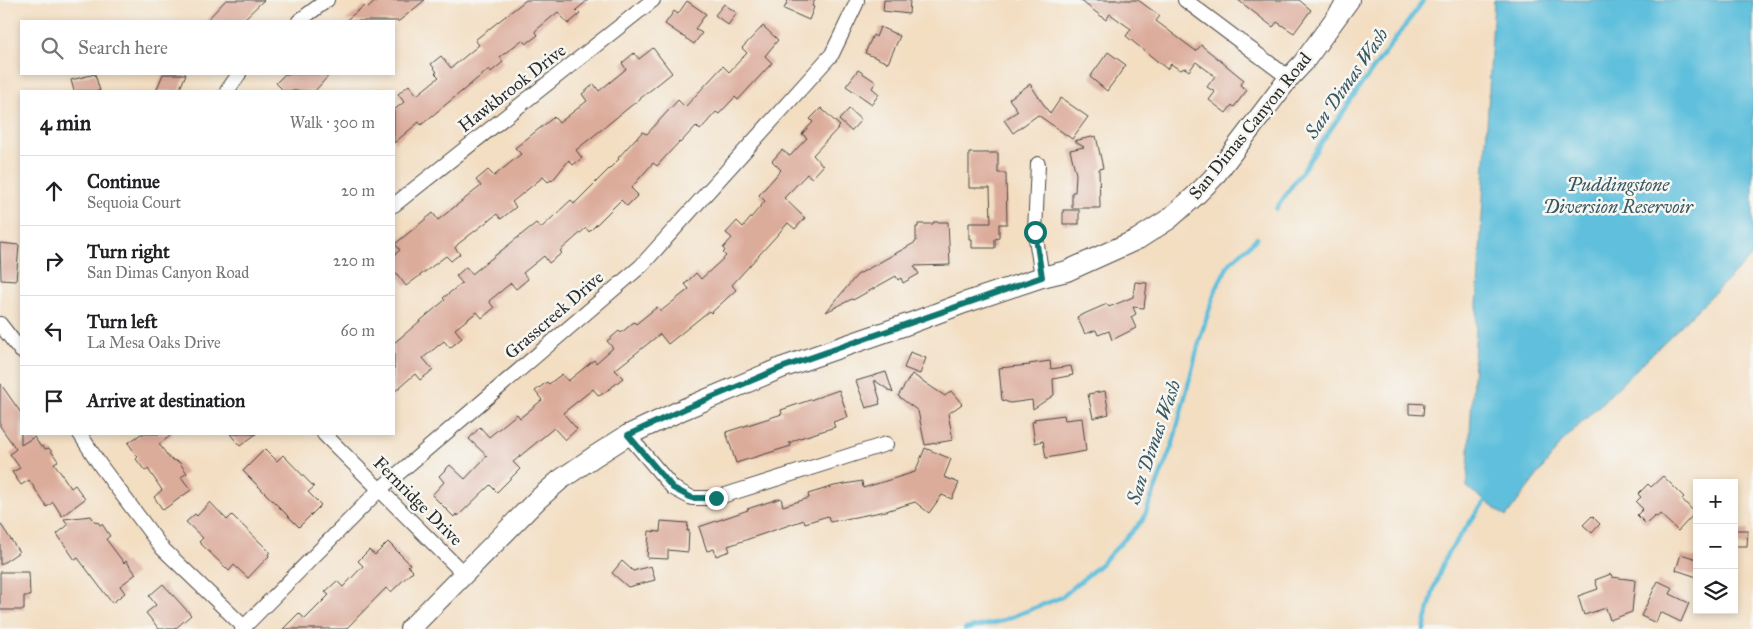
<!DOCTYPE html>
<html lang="en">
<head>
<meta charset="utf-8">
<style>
  :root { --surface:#fff; --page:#f2f2f2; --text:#202124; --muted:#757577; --line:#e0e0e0 }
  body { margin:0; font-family:"IM FELL Great Primer",serif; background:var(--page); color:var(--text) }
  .controls { position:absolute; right:15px; bottom:15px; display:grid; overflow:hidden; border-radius:0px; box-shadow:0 2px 8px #0003 }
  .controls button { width:45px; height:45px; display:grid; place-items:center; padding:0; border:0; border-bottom:1px solid var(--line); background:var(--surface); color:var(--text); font:25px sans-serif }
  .stop { position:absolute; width:15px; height:15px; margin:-11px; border:4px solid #0f766e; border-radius:50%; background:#fff }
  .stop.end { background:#0f766e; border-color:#fff; box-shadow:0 1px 5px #0008 }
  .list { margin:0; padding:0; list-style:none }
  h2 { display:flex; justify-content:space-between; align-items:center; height:65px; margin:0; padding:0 20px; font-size:21px }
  h2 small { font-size:16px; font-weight:400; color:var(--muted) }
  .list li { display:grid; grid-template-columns:32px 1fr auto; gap:15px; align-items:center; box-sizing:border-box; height:70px; padding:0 20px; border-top:1px solid var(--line) }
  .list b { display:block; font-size:19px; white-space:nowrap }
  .list p { margin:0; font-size:16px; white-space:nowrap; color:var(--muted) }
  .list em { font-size:16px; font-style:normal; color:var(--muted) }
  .icon { flex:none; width:28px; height:28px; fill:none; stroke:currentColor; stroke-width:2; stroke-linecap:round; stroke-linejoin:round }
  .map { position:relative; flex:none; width:1753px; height:629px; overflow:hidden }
  .search { position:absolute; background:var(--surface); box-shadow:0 2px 8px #0003; left:20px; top:20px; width:375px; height:55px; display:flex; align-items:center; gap:12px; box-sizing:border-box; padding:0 18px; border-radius:0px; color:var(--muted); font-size:19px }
  .panel { position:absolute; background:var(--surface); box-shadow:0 2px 8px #0003; left:20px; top:90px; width:375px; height:345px; border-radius:0px }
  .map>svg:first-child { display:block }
</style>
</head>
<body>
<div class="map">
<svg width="1753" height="629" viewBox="0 0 1753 629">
  <rect width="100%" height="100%" fill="#f6f6f2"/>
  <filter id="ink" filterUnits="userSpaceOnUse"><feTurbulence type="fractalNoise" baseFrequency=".02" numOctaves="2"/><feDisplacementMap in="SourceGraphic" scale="10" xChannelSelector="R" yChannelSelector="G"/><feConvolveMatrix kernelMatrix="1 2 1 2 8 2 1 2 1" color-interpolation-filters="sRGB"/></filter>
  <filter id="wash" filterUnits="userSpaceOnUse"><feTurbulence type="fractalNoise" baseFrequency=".0096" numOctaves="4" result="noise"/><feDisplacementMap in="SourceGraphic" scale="20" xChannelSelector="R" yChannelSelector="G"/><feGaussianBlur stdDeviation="1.12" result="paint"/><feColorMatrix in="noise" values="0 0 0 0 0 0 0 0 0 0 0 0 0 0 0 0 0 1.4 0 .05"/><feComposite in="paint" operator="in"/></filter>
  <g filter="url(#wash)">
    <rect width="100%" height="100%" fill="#f3dec2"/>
    <polygon fill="#5ebfdc" stroke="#447584" points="1494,0 1753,0 1753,255 1563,441 1506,517 1467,487"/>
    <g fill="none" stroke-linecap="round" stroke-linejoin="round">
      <g stroke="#5ebfdc" stroke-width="4.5">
        <polyline points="1276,209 1359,88 1424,0"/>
        <polyline points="965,629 999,622 1062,597 1101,564 1143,520 1173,443 1201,335 1217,286 1229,264 1257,238"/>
        <polyline points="1424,629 1434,588 1447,554 1485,501"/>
      </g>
    </g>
    <g id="blocks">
      <g fill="#dcac9b">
        <polygon points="226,0 264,0 242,21 206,21"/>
        <polygon points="377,0 425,0 399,21 345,21 364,6 367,9"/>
        <polygon points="526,0 588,0 576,10 580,14 568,24 558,12 535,31 538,35 526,44 522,40 500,57 503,62 491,72 489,69 421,125 419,122 394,143 394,110 404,102 398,94 409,85 417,95 439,77 435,73 437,72 431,64 441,56 451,68 479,45 475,40"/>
        <polygon points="788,0 815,0 812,6 814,7 809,20 784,9"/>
        <polygon points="884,0 910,0 909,14 883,11"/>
        <polygon points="1080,0 1138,0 1160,16 1156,21 1196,51 1201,45 1244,80 1240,85 1247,90 1234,107 1232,105 1226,113 1209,100 1215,92 1207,87 1215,76 1196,62 1189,71 1185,68 1180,70 1171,64 1167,69 1126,36 1131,29 1110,14 1106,20"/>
        <polygon points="1238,0 1299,0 1311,10 1294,33 1277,22 1273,27"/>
        <polygon points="687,1 706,14 695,29 702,33 694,44 665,24 674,11 678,14"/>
        <polygon points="724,4 737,13 728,25 715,15"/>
        <polygon points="763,26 778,40 765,56 772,63 738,100 735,97 719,114 716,112 700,130 696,126 680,143 679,142 657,166 653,163 631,188 638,195 627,206 621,200 589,232 586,228 560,251 562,253 549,263 544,256 523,273 528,279 516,289 511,283 489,301 494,308 482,318 477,312 455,329 462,338 450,348 444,341 423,358 433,370 420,380 415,374 394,392 394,343 445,300 443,298 462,283 456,276 466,267 472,274 536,223 541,228 571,200 574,204 619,159 618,158 636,138 637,138 642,132 647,134 678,100 685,107 723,66 729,72 747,53 742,48"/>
        <polygon points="880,27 900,36 888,63 865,53 873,35 876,37"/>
        <polygon points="653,48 672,73 576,150 582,158 573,165 569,160 552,181 551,180 548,182 543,177 512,202 516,207 501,219 497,214 458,244 455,248 460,254 451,261 446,256 406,286 394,270 394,255 400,250 395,244 433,213 438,220 481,186 476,180 488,170 494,176 521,154 515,148 554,117 559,123 587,101 582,94 594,84 599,91 626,69 622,63 634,53 639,59"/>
        <polygon points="1108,52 1126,65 1107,91 1090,77"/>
        <polygon points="858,70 876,82 872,88 879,94 872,104 846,86"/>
        <polygon points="95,74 100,91 74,91 71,80"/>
        <polygon points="163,74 186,74 179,91 156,91"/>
        <polygon points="285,74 330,74 315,91 284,91 276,83"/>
        <polygon points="1030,84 1050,114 1061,98 1088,117 1072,139 1038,115 1013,133 1004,120 1018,111 1009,99"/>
        <polygon points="821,108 840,126 813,155 823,166 812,178 807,174 784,198 805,218 795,229 788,223 732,285 736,290 711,313 709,311 668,344 660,334 615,370 623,378 608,390 599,396 593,389 563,413 577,429 565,440 554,428 513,462 520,469 497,492 490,485 458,516 456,514 454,517 432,495 444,482 439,476 450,465 465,479 487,456 469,439 480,427 489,437 517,414 520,418 542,400 535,391 547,382 549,384 562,374 568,381 594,360 596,363 613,348 607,341 619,331 621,333 634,322 636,324 657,307 661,311 689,289 685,284 696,273 701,279 726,256 723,253 725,251 723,248 732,238 726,233 737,221 743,227 765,201 759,195 781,170 772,161 782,150 790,156 807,138 802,134 813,122 810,119"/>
        <polygon points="849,109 861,120 851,131 839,120"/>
        <polygon points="1096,136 1103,168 1099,169 1100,208 1072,208 1072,192 1075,192 1076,174 1070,150 1084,147 1074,141"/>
        <polygon points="969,153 998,153 998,173 1006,173 1007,224 999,224 999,238 995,239 995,248 972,248 972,239 969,239 969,223 991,223 990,188 969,188"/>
        <rect x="1063" y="210" width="16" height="14"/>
        <polygon points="933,222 948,222 950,265 914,266 919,274 903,283 901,278 898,280 896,276 853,300 852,299 826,312 857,275 916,242 916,227 918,227 918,224 933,224"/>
        <polygon points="0,243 19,245 16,281 1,280"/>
        <polygon points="1135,282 1147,283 1144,308 1133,307 1136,314 1131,317 1136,328 1112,340 1109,331 1098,335 1096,330 1085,334 1077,317 1107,304 1109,307 1133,297"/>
        <polygon points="910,352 926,358 920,374 904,368"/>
        <polygon points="1050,361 1051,369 1071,366 1073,375 1053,379 1054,395 1033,409 1032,400 1010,403 1002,400 999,368 1030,365 1029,364"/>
        <polygon points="886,372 893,393 874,380 880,400 879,401 880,404 866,408 856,381"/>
        <polygon points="912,374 945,396 951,391 962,404 948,414 953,440 925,445 918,411 898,396"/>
        <polygon points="0,383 21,413 21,445 34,437 41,447 43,446 45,449 49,448 58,461 54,463 71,488 75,485 85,499 62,516 53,502 47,507 29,480 21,485 12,472 20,468 10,454 16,449 0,426"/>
        <polygon points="839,390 848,417 833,422 835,427 800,438 789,443 791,446 736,463 726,432 782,414 781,410"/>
        <polygon points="1105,391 1109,414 1093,418 1088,394"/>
        <polygon points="1409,403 1424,404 1423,415 1409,414"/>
        <polygon points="1064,415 1065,420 1082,418 1086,451 1046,458 1043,441 1035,443 1032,422 1035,421 1034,419"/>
        <polygon points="141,434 173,434 159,444 170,459 179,462 187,473 181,477 191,490 163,510 154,497 162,490 148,469 145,471 136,459 138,457 128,443"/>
        <polygon points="230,434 256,434 240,446"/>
        <polygon points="925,448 951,459 944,477 959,483 952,499 942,495 929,513 915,502 886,511 830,522 828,516 805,523 804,520 728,546 730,551 716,556 714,549 707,551 699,527 748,510 747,509 781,498 783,506 809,498 808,494 834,486 862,481 863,488 915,472"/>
        <polygon points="265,449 277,461 283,455 314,487 308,492 321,505 299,527 243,471"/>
        <polygon points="1663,476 1684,497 1682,499 1695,513 1678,531 1660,514 1657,517 1655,516 1646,524 1637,515 1643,509 1636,502 1641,497 1638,494 1648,484 1651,487"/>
        <polygon points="210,502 227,520 232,515 270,552 268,554 269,556 248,578 234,565 229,571 199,542 203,538 186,522 195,514 197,516"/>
        <polygon points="91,516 96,523 98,522 100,525 102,524 110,536 106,539 124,563 126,561 136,574 120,586 125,593 112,603 78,558 75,560 57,534 68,525 64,519"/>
        <polygon points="1592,516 1600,524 1592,533 1583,525"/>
        <polygon points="661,521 688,523 687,531 689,530 688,552 668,550 668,559 647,558 649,531 660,532"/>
        <polygon points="0,523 19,552 0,565"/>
        <polygon points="1734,530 1748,530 1747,546 1734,546"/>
        <polygon points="388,542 410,564 408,566 413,571 391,592 386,588 346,629 283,629 299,613 305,619 329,595 325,592 337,581 343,587 363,566 358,561 369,550 375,555"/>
        <polygon points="1681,554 1697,559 1697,577 1676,570"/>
        <polygon points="622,561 633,571 651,566 655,580 628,587 612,573"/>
        <polygon points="0,572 29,572 30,596 24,596 24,610 0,610"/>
        <polygon points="1611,574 1612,577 1635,580 1632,612 1610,620 1606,608 1584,615 1578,596 1598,589 1595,580"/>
        <polygon points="1658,581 1673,588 1670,594 1689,603 1681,622 1660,612 1656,623 1641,616"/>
        <polygon points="163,584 191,615 175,629 159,629 146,613 156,605 149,596"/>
      </g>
    </g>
  </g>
  <g filter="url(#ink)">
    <use href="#blocks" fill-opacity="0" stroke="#494642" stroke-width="1"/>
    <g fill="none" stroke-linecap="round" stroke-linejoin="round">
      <g stroke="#494642" stroke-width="16">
        <g id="street">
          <polyline points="1185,0 1289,78"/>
          <polyline points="299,21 327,0"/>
          <polyline points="227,91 239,74"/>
          <polyline points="1038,164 1035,232 1042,277"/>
          <polyline points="394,205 653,0"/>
          <polyline points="0,324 21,351"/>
          <polyline points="80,434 100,465 162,548 244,627"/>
          <polyline points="324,434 464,574"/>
          <polyline points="628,435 673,488 692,498 716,498 886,444"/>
          <polyline points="242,629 379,490 641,266 832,54 856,4 857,0"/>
        </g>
      </g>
      <g stroke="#494642" stroke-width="22">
        <polyline id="secondary" points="410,629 537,500 560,480 595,456 628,435 684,409 781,368 911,323 964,303 1042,277 1067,271 1138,239 1169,219 1195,196 1213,178 1289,78 1303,63 1349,0"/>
      </g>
      <use href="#street" stroke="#fff" stroke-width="14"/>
      <use href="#secondary" stroke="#fff" stroke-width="20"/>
    </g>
  </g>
  <g fill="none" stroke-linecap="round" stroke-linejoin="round" filter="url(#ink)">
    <polyline stroke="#0f766e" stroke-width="6" points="716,498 692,498 673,488 628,435 684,409 781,368 1042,277 1035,232"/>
  </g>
  <g text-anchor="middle" stroke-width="5" stroke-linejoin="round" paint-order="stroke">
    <g font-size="18" fill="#2b2b2b" stroke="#f6f6f2">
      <text transform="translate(512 88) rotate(-38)" y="6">Hawkbrook Drive</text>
      <text transform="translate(1250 126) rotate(-51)" y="6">San Dimas Canyon Road</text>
      <text transform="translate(554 315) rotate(-41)" y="6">Grasscreek Drive</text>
      <text transform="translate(418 501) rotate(45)" y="6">Fernridge Drive</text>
    </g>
    <g font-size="19" font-style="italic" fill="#3a5760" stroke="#f6f6f2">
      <text transform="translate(1346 83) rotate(-55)" y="7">San Dimas Wash</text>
      <text x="1618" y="191">Puddingstone<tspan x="1618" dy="22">Diversion Reservoir</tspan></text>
      <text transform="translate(1153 442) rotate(-71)" y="7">San Dimas Wash</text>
    </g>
  </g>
</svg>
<div class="controls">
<button>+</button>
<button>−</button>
<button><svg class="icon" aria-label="layers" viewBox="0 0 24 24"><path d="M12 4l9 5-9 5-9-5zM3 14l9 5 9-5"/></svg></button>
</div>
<div class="stop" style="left:1035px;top:232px"></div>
<div class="stop end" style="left:716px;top:498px"></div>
<div class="search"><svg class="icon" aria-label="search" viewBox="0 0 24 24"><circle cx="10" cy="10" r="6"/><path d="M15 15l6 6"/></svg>Search here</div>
<section class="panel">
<h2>4 min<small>Walk · 300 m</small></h2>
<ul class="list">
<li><svg class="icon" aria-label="ahead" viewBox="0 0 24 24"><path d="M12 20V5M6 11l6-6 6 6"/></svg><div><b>Continue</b><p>Sequoia Court</p></div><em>20 m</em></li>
<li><svg class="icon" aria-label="right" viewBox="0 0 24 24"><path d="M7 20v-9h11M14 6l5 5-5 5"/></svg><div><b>Turn right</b><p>San Dimas Canyon Road</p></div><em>220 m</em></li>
<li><svg class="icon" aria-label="left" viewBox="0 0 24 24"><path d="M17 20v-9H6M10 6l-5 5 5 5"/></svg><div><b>Turn left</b><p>La Mesa Oaks Drive</p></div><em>60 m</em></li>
<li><svg class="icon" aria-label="arrive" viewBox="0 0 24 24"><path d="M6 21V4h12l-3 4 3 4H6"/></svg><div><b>Arrive at destination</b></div></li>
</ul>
</section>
</div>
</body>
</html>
